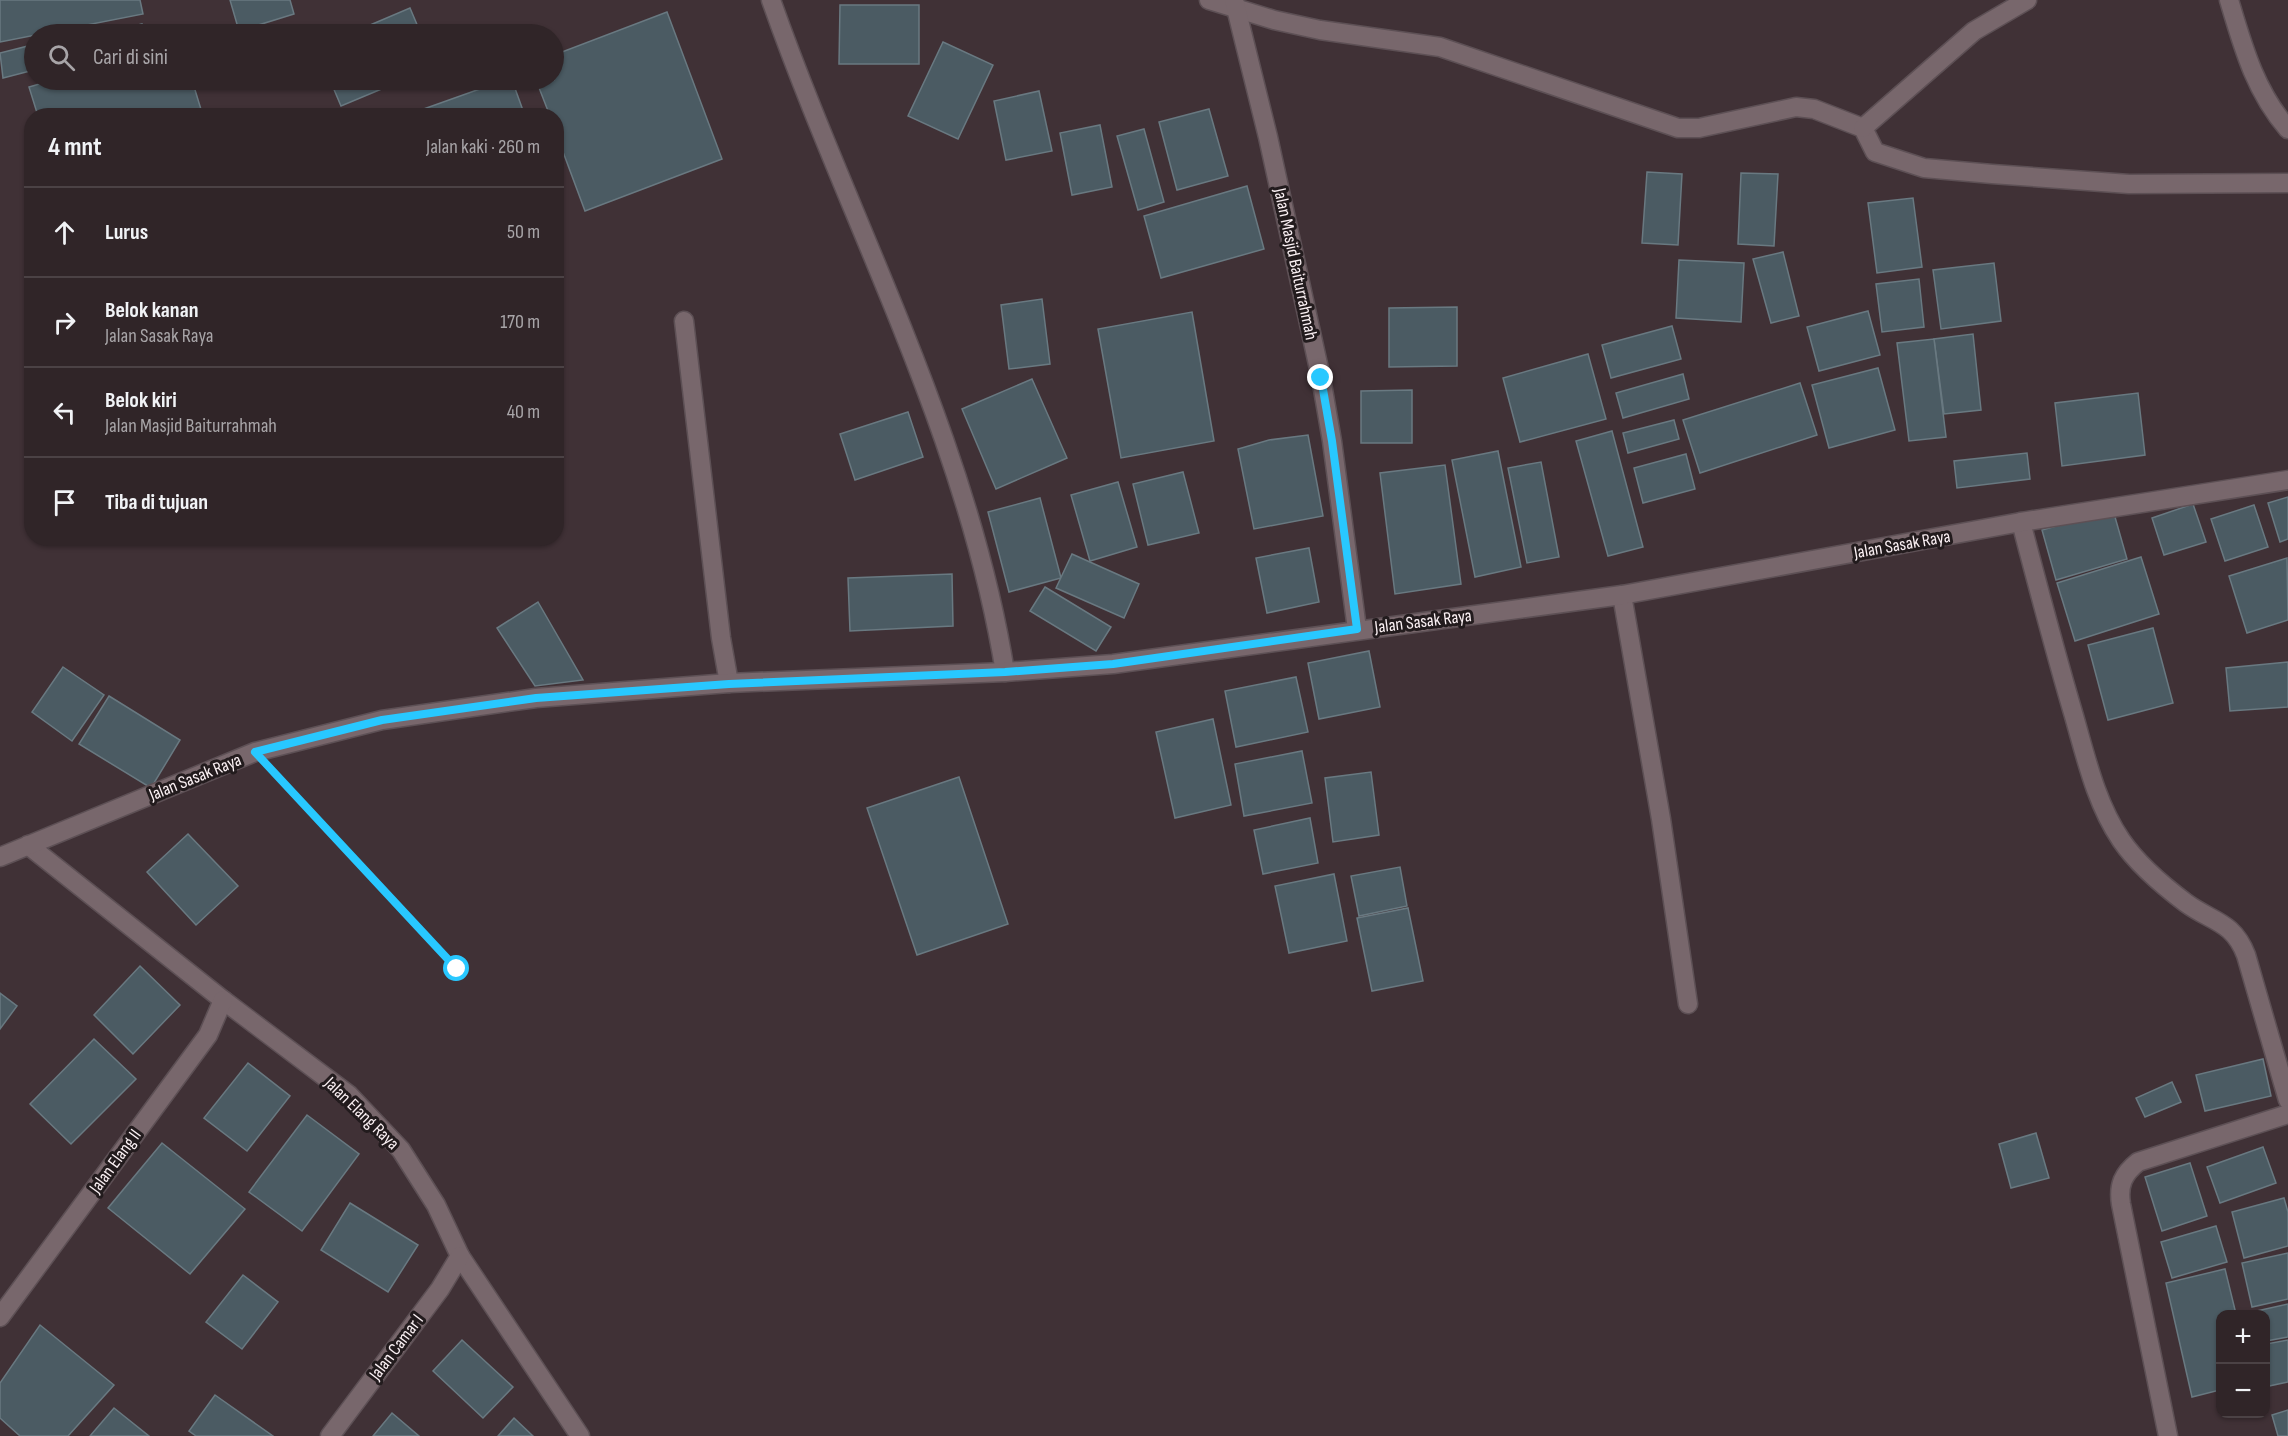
<!DOCTYPE html>
<html lang="id">
<head>
<meta charset="utf-8">
<style>
  :root { --surface:#302528; --page:#3c3134; --text:#f1f3f6; --muted:#a8a5a8; --line:#4b4245 }
  body { margin:0; font-family:"Sofia Sans Condensed",sans-serif; background:var(--page); color:var(--text) }
  .controls { position:absolute; right:18px; bottom:18px; display:grid; overflow:hidden; border-radius:12px; box-shadow:0 2px 4px #0004 }
  .controls button { width:54px; height:54px; display:grid; place-items:center; padding:0; border:0; border-bottom:2px solid var(--line); background:var(--surface); color:var(--text); font:30px sans-serif }
  .stop { position:absolute; width:18px; height:18px; margin:-14px; border:4px solid #28c8ff; border-radius:50%; background:#fff }
  .stop.end { background:#28c8ff; border-color:#fff; box-shadow:0 2px 6px #0008 }
  .list { margin:0; padding:0; list-style:none }
  h2 { display:flex; justify-content:space-between; align-items:center; height:78px; margin:0; padding:0 24px; font-size:26px }
  h2 small { font-size:20px; font-weight:400; color:var(--muted) }
  .list li { display:grid; grid-template-columns:39px 1fr auto; gap:18px; align-items:center; box-sizing:border-box; height:90px; padding:0 24px; border-top:2px solid var(--line) }
  .list b { display:block; font-size:22px; white-space:nowrap }
  .list p { margin:0; font-size:20px; white-space:nowrap; color:var(--muted) }
  .list em { font-size:20px; font-style:normal; color:var(--muted) }
  .icon { flex:none; width:33px; height:33px; fill:none; stroke:currentColor; stroke-width:2; stroke-linecap:round; stroke-linejoin:round }
  .map { position:relative; flex:none; width:2288px; height:1436px; overflow:hidden }
  .search { position:absolute; background:var(--surface); box-shadow:0 2px 4px #0004; left:24px; top:24px; width:540px; height:66px; display:flex; align-items:center; gap:15px; box-sizing:border-box; padding:0 21px; border-radius:33px; color:var(--muted); font-size:22px }
  .panel { position:absolute; background:var(--surface); box-shadow:0 2px 4px #0004; left:24px; top:108px; width:540px; height:438px; border-radius:24px }
  .map>svg:first-child { display:block }
</style>
</head>
<body>
<div class="map">
<svg width="2288" height="1436" viewBox="0 0 2288 1436">
  <rect width="100%" height="100%" fill="#403136"/>
  <g fill="#4b5b63" stroke="#697981" stroke-width="1.5">
    <polygon points="0,0 140,0 143,14 0,42"/>
    <polygon points="230,0 290,0 294,14 239,31"/>
    <polygon points="840,5 919,5 919,64 839,64"/>
    <polygon points="410,8 421,34 349,34"/>
    <polygon points="667,12 722,159 585,211 556,133 556,116 550,116 536,80 554,80 554,55"/>
    <polygon points="142,24 145,34 103,34"/>
    <polygon points="943,42 993,65 958,139 908,116"/>
    <polygon points="28,46 34,70 3,78 0,53"/>
    <polygon points="53,80 192,80 203,116 38,116 29,87"/>
    <polygon points="330,80 403,80 341,106"/>
    <polygon points="505,80 512,80 525,116 404,116"/>
    <polygon points="1039,91 1052,151 1006,160 994,101"/>
    <polygon points="1209,109 1228,176 1177,190 1159,122"/>
    <polygon points="1100,125 1112,187 1072,195 1060,133"/>
    <polygon points="1144,129 1164,202 1138,210 1117,136"/>
    <polygon points="1647,172 1682,174 1678,245 1642,243"/>
    <polygon points="1741,173 1778,174 1774,246 1738,244"/>
    <polygon points="1247,186 1264,249 1161,278 1144,216"/>
    <polygon points="1913,198 1922,267 1877,273 1868,203"/>
    <polygon points="1783,252 1799,316 1771,323 1753,259"/>
    <polygon points="1679,260 1744,263 1741,322 1676,318"/>
    <polygon points="1994,263 2001,321 1941,329 1933,270"/>
    <polygon points="1919,279 1924,327 1882,332 1876,284"/>
    <polygon points="1042,299 1050,364 1009,369 1001,305"/>
    <polygon points="1457,307 1457,366 1389,367 1389,308"/>
    <polygon points="1868,311 1880,355 1819,371 1807,327"/>
    <polygon points="1192,312 1214,441 1121,458 1098,329"/>
    <polygon points="1672,326 1681,359 1611,378 1602,345"/>
    <polygon points="1973,334 1981,410 1944,414 1934,339"/>
    <polygon points="1934,339 1946,437 1909,441 1897,343"/>
    <polygon points="1588,354 1606,419 1520,442 1503,378"/>
    <polygon points="1878,368 1895,430 1829,448 1812,385"/>
    <polygon points="1683,374 1689,399 1623,418 1616,393"/>
    <polygon points="1032,379 1067,458 996,489 962,409"/>
    <polygon points="1800,383 1817,435 1700,473 1683,420"/>
    <polygon points="1412,390 1412,443 1361,443 1361,391"/>
    <polygon points="2138,393 2145,455 2062,466 2055,403"/>
    <polygon points="908,412 923,457 855,480 840,434"/>
    <polygon points="1674,420 1679,439 1628,453 1623,433"/>
    <polygon points="1612,431 1643,547 1608,556 1576,441"/>
    <polygon points="1308,435 1323,516 1254,529 1238,449 1269,440"/>
    <polygon points="1498,451 1521,567 1475,577 1452,460"/>
    <polygon points="2027,453 2030,479 1957,488 1954,461"/>
    <polygon points="1686,454 1695,489 1643,503 1634,468"/>
    <polygon points="1541,462 1559,557 1527,563 1508,468"/>
    <polygon points="1445,465 1461,584 1395,594 1380,473"/>
    <polygon points="1183,472 1199,533 1148,545 1133,484"/>
    <polygon points="1118,482 1137,547 1090,561 1071,495"/>
    <polygon points="2288,497 2288,539 2280,542 2268,503"/>
    <polygon points="1040,498 1061,578 1009,592 988,512"/>
    <polygon points="2193,504 2206,542 2164,555 2152,518"/>
    <polygon points="2254,505 2268,547 2225,561 2211,519"/>
    <polygon points="2113,510 2127,559 2056,580 2042,530"/>
    <polygon points="1309,548 1319,602 1267,613 1256,558"/>
    <polygon points="1072,554 1139,584 1124,618 1056,588"/>
    <polygon points="2141,557 2159,614 2075,641 2057,583"/>
    <polygon points="2287,558 2288,620 2247,633 2229,576"/>
    <polygon points="952,574 953,626 850,631 848,578"/>
    <polygon points="1045,587 1111,627 1096,651 1030,611"/>
    <polygon points="538,602 583,680 535,686 497,628"/>
    <polygon points="2153,628 2173,703 2108,720 2088,645"/>
    <polygon points="1369,651 1380,707 1319,719 1308,663"/>
    <polygon points="2288,662 2288,707 2230,711 2226,668"/>
    <polygon points="63,667 104,695 72,741 32,712"/>
    <polygon points="1296,677 1308,732 1236,747 1225,691"/>
    <polygon points="109,696 180,740 151,788 79,744"/>
    <polygon points="1213,719 1231,805 1175,818 1156,732"/>
    <polygon points="1302,751 1312,803 1244,816 1235,764"/>
    <polygon points="1371,772 1379,835 1333,842 1325,778"/>
    <polygon points="959,777 1008,924 917,955 867,808"/>
    <polygon points="1310,818 1318,863 1263,874 1254,830"/>
    <polygon points="188,834 238,886 196,925 147,872"/>
    <polygon points="1400,867 1407,906 1359,916 1351,876"/>
    <polygon points="1334,874 1347,941 1289,953 1275,886"/>
    <polygon points="1408,908 1423,981 1372,991 1357,918"/>
    <polygon points="140,966 180,1005 133,1054 94,1015"/>
    <polygon points="0,993 17,1006 0,1029"/>
    <polygon points="94,1039 136,1079 71,1144 30,1104"/>
    <polygon points="2263,1059 2271,1096 2205,1111 2196,1075"/>
    <polygon points="248,1063 290,1096 247,1151 204,1118"/>
    <polygon points="2172,1082 2181,1102 2145,1117 2136,1098"/>
    <polygon points="307,1115 359,1154 302,1231 249,1192"/>
    <polygon points="2036,1133 2049,1178 2011,1188 1999,1144"/>
    <polygon points="162,1143 245,1209 190,1274 108,1208"/>
    <polygon points="2263,1147 2276,1183 2220,1203 2207,1167"/>
    <polygon points="2190,1163 2207,1216 2162,1231 2145,1177"/>
    <polygon points="2284,1198 2288,1212 2288,1246 2244,1258 2232,1212"/>
    <polygon points="350,1203 418,1245 388,1292 321,1250"/>
    <polygon points="2216,1226 2227,1262 2172,1278 2161,1242"/>
    <polygon points="2288,1253 2288,1299 2252,1307 2242,1263"/>
    <polygon points="2225,1269 2236,1314 2220,1314 2220,1390 2192,1397 2166,1283"/>
    <polygon points="243,1275 278,1302 242,1349 206,1322"/>
    <polygon points="2288,1304 2288,1337 2266,1341 2266,1314 2253,1314 2252,1312"/>
    <polygon points="40,1325 114,1385 68,1436 20,1436 0,1418 0,1383"/>
    <polygon points="462,1340 513,1387 483,1418 433,1371"/>
    <polygon points="2288,1340 2288,1382 2269,1386 2266,1344"/>
    <polygon points="215,1395 273,1436 196,1436 189,1431"/>
    <polygon points="114,1408 149,1436 90,1436"/>
    <polygon points="2288,1410 2288,1436 2278,1436 2272,1415"/>
    <polygon points="392,1413 419,1436 373,1436"/>
    <polygon points="514,1418 533,1436 498,1436"/>
  </g>
  <g fill="none" stroke-linecap="round" stroke-linejoin="round">
    <g stroke="#5d5055" stroke-width="21">
      <g id="minor">
        <path d="M771 0C850 224 967 435 1005 672"/>
        <polyline points="1209,0 1274,20 1320,30 1440,47 1678,128 1699,128 1796,107 1814,109 1863,128 1875,152 1924,168 1992,174 2129,184 2288,183"/>
        <polyline points="1234,0 1268,137 1321,378 1332,441 1357,629"/>
        <path d="M2229 0C2243 47 2255 91 2288 129"/>
        <polyline points="1863,128 1974,31 2027,0"/>
        <polyline points="684,321 721,638 729,683"/>
        <path d="M2021 522C2038 587 2055 652 2074 716 2086 758 2096 803 2121 840 2138 865 2162 885 2186 903 2212 922 2233 921 2246 955L2288 1100"/>
        <polyline points="1622,595 1661,819 1688,1004"/>
        <polyline points="28,845 223,1000 349,1095 401,1150 436,1205 460,1256 580,1436"/>
        <polyline points="0,857 255,752 382,720 536,698 729,683 1005,672 1113,664 1622,595 2021,522 2288,480"/>
        <polyline points="0,1317 208,1035 223,1000"/>
        <polyline points="330,1436 440,1289 460,1256"/>
        <path d="M2168 1436 2121 1204C2118 1185 2123 1174 2138 1162L2288 1114"/>
      </g>
    </g>
    <polyline stroke="#8c7f84" stroke-width="4" stroke-dasharray="1.5 4.5" stroke-linecap="butt" points="280,779 457,969"/>
    <use href="#minor" stroke="#78676c" stroke-width="18"/>
  </g>
  <g fill="none" stroke-linecap="round" stroke-linejoin="round">
    <polyline stroke="#28c8ff" stroke-width="8" points="457,969 255,752 382,720 536,698 729,684 1005,672 1113,664 1357,629 1332,441 1321,378"/>
  </g>
  <g text-anchor="middle" stroke-width="6" stroke-linejoin="round" paint-order="stroke">
    <g font-size="18" fill="#fbf1f4" stroke="#221b1d">
      <text transform="translate(1296 264) rotate(78)" y="6">Jalan Masjid Baiturrahmah</text>
      <text transform="translate(1902 544) rotate(-10)" y="6">Jalan Sasak Raya</text>
      <text transform="translate(1423 621) rotate(-7)" y="6">Jalan Sasak Raya</text>
      <text transform="translate(195 777) rotate(-22)" y="6">Jalan Sasak Raya</text>
      <text transform="translate(362 1113) rotate(44)" y="6">Jalan Elang Raya</text>
      <text transform="translate(115 1161) rotate(-54)" y="6">Jalan Elang II</text>
      <text transform="translate(396 1347) rotate(-53)" y="6">Jalan Camar I</text>
    </g>
  </g>
</svg>
<div class="controls">
<button>+</button>
<button>−</button>
</div>
<div class="stop" style="left:457px;top:969px"></div>
<div class="stop end" style="left:1321px;top:378px"></div>
<div class="search"><svg class="icon" aria-label="search" viewBox="0 0 24 24"><circle cx="10" cy="10" r="6"/><path d="M15 15l6 6"/></svg>Cari di sini</div>
<section class="panel">
<h2>4 mnt<small>Jalan kaki · 260 m</small></h2>
<ul class="list">
<li><svg class="icon" aria-label="ahead" viewBox="0 0 24 24"><path d="M12 20V5M6 11l6-6 6 6"/></svg><div><b>Lurus</b></div><em>50 m</em></li>
<li><svg class="icon" aria-label="right" viewBox="0 0 24 24"><path d="M7 20v-9h11M14 6l5 5-5 5"/></svg><div><b>Belok kanan</b><p>Jalan Sasak Raya</p></div><em>170 m</em></li>
<li><svg class="icon" aria-label="left" viewBox="0 0 24 24"><path d="M17 20v-9H6M10 6l-5 5 5 5"/></svg><div><b>Belok kiri</b><p>Jalan Masjid Baiturrahmah</p></div><em>40 m</em></li>
<li><svg class="icon" aria-label="arrive" viewBox="0 0 24 24"><path d="M6 21V4h12l-3 4 3 4H6"/></svg><div><b>Tiba di tujuan</b></div></li>
</ul>
</section>
</div>
</body>
</html>
